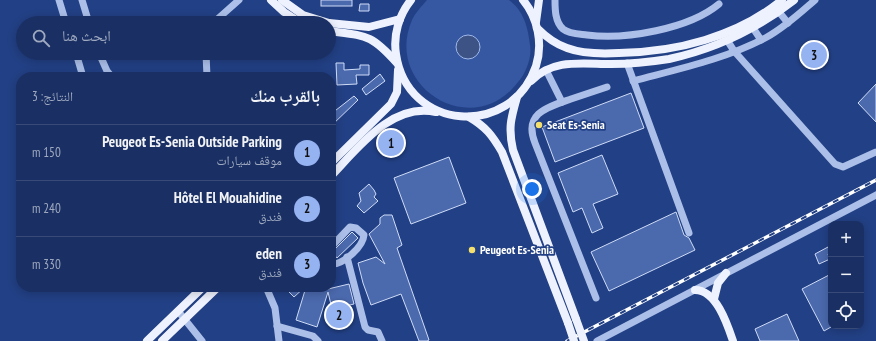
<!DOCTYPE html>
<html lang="ar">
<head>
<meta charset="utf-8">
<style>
  :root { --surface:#1a3064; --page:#23386a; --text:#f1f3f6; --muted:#9fa9bf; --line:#384b78; --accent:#95b2f1 }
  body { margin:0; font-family:"PT Sans Narrow","Noto Naskh Arabic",sans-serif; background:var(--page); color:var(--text); direction:rtl }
  .controls { position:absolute; right:12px; bottom:12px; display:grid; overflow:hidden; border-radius:8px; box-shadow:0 2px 10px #0003 }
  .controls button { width:36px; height:36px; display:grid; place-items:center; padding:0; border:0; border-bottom:1px solid var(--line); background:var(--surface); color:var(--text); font:20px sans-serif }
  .you { position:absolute; left:532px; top:189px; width:14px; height:14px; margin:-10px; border:3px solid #fff; border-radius:50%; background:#1a73e8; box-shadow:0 0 0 6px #1a73e833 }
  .badge { display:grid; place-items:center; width:26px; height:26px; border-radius:50%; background:var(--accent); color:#111; font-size:13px; font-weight:700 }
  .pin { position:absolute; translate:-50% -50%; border:2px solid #fff; box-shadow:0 1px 4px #0006 }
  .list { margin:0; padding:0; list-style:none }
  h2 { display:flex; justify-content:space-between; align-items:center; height:52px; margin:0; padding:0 16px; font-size:17px }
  h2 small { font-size:13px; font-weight:400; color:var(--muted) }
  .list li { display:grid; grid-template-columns:26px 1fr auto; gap:12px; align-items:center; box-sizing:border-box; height:56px; padding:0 16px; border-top:1px solid var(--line) }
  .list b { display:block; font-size:15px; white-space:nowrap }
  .list p { margin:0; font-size:13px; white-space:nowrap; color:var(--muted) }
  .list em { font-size:13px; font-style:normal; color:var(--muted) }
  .icon { flex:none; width:22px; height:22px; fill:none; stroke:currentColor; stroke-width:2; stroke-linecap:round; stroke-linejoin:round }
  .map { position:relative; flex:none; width:876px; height:341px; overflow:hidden; direction:ltr }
  .search { position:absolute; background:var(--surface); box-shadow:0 2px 10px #0003; left:16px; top:16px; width:320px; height:44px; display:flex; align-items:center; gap:10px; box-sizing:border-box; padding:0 14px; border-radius:22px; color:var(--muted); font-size:15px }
  .panel { position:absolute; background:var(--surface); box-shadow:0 2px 10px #0003; left:16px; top:72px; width:320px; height:220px; border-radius:16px; direction:rtl }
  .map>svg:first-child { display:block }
</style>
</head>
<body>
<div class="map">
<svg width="876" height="341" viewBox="0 0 876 341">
  <rect width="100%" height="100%" fill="#224085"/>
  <path fill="#3658a2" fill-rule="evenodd" d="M427 0H509C524 11 528 28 530 45 532 58 526 73 518 82 473 142 383 87 412 20 415 13 422 6 427 0ZM480 47 477 54 471 59 462 57 457 49Z"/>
  <circle fill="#3d5386" stroke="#9fb8ea" cx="468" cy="47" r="12"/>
  <g fill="#4b69ad" stroke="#cfdcf7">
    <rect x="321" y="0" width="31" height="6"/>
    <polygon points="360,4 369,4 369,11 359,11"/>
    <polygon points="336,63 344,63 344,70 360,69 360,65 369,65 369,75 356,75 357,84 337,85"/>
    <polygon points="380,74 385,81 366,95 362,89"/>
    <polygon points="876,84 876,122 858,103"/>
    <polygon points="631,93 644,128 555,162 542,127"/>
    <polygon points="354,96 358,100 331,126 331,114"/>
    <polygon points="602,155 618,194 593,204 603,228 592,233 582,208 573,212 558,173"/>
    <polygon points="449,157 466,203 411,224 394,178"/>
    <polygon points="369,184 374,190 376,194 374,197 378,201 364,213 357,206 361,201 359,193"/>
    <polygon points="676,212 684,235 689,238 695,250 609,291 591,252"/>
    <polygon points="384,215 392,215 402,245 397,248 429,340 427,341 419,341 401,294 371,305 363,283 358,263 376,257 385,264 369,234 380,224 380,218"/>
    <polygon points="352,232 358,238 337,258 332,252"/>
    <polygon points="828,247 831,253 828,254 830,259 819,264 815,254"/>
    <polygon points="831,274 831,327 824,331 802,289"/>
    <polygon points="349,284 354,304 332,309 328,292 317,327 296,320 306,287 328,289"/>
    <polygon points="284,287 305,287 294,297"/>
    <polygon points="787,314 799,341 760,341 755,329"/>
  </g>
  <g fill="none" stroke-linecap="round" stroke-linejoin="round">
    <g stroke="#abbfe9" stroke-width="7">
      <polyline points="59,0 66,23"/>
      <polyline points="82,0 89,23"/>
      <path d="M555 0C555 9 555 22 563 29 569 34 579 34 587 35 625 40 689 29 719 4"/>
      <polyline points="779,12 788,23"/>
      <polyline points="213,23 239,0"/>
      <polyline points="753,28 761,40"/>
      <polyline points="727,40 734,51 835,164 843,167 876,152"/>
      <polyline points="76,53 83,77"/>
      <polyline points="99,53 107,71 112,77"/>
      <polyline points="206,53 207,77"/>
      <polyline points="627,63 689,233"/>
      <polyline points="546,70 562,102"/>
      <path d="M633 81C678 69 726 59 767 37 785 27 800 13 815 0"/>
      <path d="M331 247 350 227 356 228 364 235C363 247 343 265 331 264"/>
      <polyline points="347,257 365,327 368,330 378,332 382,341"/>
      <polyline points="266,287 275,308 279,341"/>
      <path d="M596 298 535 143C523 113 548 107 571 99 583 95 595 91 607 87"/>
      <polyline points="178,311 202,341"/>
      <polyline points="277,326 313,336 318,341"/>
      <polyline points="597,341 876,195"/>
    </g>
    <g stroke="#eef2fe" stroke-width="8">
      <polyline points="271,0 284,12 301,23"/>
      <polyline points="282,0 303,15 329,23"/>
      <path d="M411 0C399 15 393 35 396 54 407 131 511 139 536 66 543 44 538 18 523 0"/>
      <polyline points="536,22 539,0"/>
      <polyline points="329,23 369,27 400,19"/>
      <path d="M537 28C546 37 555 44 567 48 583 54 602 54 619 53 676 52 737 37 782 0"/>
      <path d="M329 31C367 36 371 34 397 63"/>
      <path d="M531 81C553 58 583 64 611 64 630 64 650 62 669 59 715 49 757 29 794 0"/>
      <path d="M517 97C511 118 508 128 513 150L576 319"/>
      <path d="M469 117C486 127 492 135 502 152L568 323"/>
      <polyline points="331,163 391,104 397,92 398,70"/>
      <path d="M331 176C358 148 392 102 436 112"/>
      <path d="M695 290C716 290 727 323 733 341"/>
      <polyline points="714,299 718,283 726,273"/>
      <polyline points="147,341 203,287"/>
      <polyline points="162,341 218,287"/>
    </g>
    <g stroke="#fff" stroke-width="3.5">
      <polyline id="rail" points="567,341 876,180"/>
    </g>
    <use href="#rail" stroke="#224085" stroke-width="2" stroke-dasharray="6" stroke-linecap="butt"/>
    <g stroke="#eef2fe" stroke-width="8">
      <polyline points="576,319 584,341"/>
      <polyline points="568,323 574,341"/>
    </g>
  </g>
  <g fill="#f5e06d" stroke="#224085" stroke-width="1.5">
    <circle cx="539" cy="125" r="4"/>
    <circle cx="472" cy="250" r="4"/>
  </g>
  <g text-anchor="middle" stroke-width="3.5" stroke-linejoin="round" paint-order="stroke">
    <g font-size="12" font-weight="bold" fill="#fff" stroke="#224085" text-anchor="start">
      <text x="547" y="129">Seat Es-Senia</text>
      <text x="480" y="254">Peugeot Es-Senia</text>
    </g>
  </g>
</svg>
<div class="controls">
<button>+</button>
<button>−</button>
<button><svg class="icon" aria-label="locate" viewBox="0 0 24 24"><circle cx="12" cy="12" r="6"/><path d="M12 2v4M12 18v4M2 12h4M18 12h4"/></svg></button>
</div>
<div class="you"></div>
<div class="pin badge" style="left:391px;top:143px">1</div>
<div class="pin badge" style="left:339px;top:315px">2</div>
<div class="pin badge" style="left:814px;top:55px">3</div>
<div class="search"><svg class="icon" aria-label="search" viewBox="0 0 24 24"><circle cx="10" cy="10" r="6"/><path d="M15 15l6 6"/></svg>ابحث هنا</div>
<section class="panel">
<h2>بالقرب منك<small>النتائج: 3</small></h2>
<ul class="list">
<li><span class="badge">1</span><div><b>Peugeot Es-Senia Outside Parking</b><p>موقف سيارات</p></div><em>150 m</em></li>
<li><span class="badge">2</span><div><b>Hôtel El Mouahidine</b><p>فندق</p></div><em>240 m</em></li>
<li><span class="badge">3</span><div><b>eden</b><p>فندق</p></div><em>330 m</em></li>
</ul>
</section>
</div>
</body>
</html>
